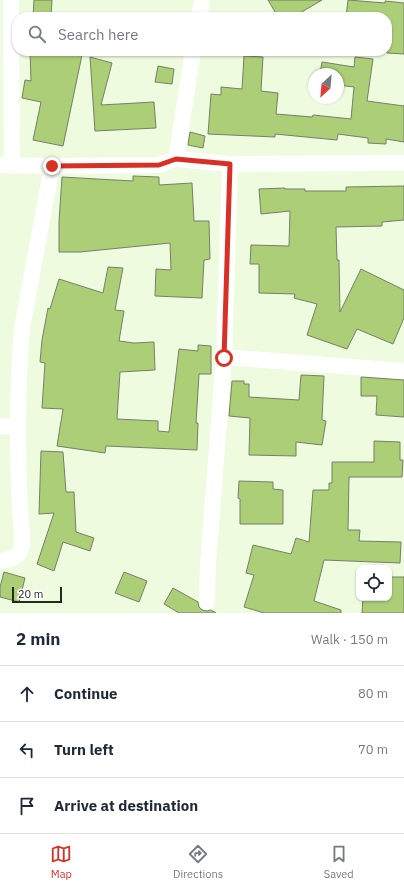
<!DOCTYPE html>
<html lang="en">
<head>
<meta charset="utf-8">
<style>
  :root { --surface:#fff; --page:#f2f2f3; --text:#1f2937; --muted:#747a83; --line:#e0e1e3; --accent:#d93025 }
  body { margin:0; font-family:"IBM Plex Sans",sans-serif; background:var(--page); color:var(--text) }
  .controls { position:absolute; right:12px; bottom:12px; display:grid; overflow:hidden; border-radius:8px; box-shadow:0 1px 3px #0004 }
  .controls button { width:36px; height:36px; display:grid; place-items:center; padding:0; border:0; border-bottom:1px solid var(--line); background:var(--surface); color:var(--text); font:20px sans-serif }
  .compass { position:absolute; left:308px; top:68px; width:36px; height:36px; border-radius:50%; background:var(--surface); box-shadow:0 1px 3px #0004; rotate:206deg }
  .scale { position:absolute; left:12px; bottom:10px; width:50px; box-sizing:border-box; padding-left:4px; border:2px solid #252a20; border-top:0; font-size:11px; line-height:14px; white-space:nowrap; color:#252a20; -webkit-text-stroke:3px #fff; paint-order:stroke }
  .stop { position:absolute; width:12px; height:12px; margin:-9px; border:3px solid #d93025; border-radius:50%; background:#fff }
  .stop.end { background:#d93025; border-color:#fff; box-shadow:0 1px 4px #0008 }
  .list { margin:0; padding:0; list-style:none }
  h2 { display:flex; justify-content:space-between; align-items:center; height:52px; margin:0; padding:0 16px; font-size:17px }
  h2 small { font-size:13px; font-weight:400; color:var(--muted) }
  .list li { display:grid; grid-template-columns:26px 1fr auto; gap:12px; align-items:center; box-sizing:border-box; height:56px; padding:0 16px; border-top:1px solid var(--line) }
  .list b { display:block; font-size:15px; white-space:nowrap }
  .list em { font-size:13px; font-style:normal; color:var(--muted) }
  .icon { flex:none; width:22px; height:22px; fill:none; stroke:currentColor; stroke-width:2; stroke-linecap:round; stroke-linejoin:round }
  .map { position:relative; flex:none; width:404px; height:613px; overflow:hidden }
  .search { position:absolute; background:var(--surface); box-shadow:0 1px 3px #0004; left:12px; right:12px; top:12px; height:44px; display:flex; align-items:center; gap:10px; box-sizing:border-box; padding:0 14px; border-radius:16px; color:var(--muted); font-size:15px }
  .sheet { height:220px; background:var(--surface) }
  nav { display:flex; justify-content:space-around; align-items:center; box-sizing:border-box; height:56px; border-top:1px solid var(--line); background:var(--surface); font-size:11px; color:var(--muted) }
  nav a { display:grid; justify-items:center; gap:2px }
  nav .on { color:var(--accent) }
  .map>svg:first-child { display:block }
</style>
</head>
<body>
<div class="map">
<svg width="404" height="613" viewBox="0 0 404 613">
  <rect width="100%" height="100%" fill="#eefbdf"/>
  <g fill="#abce77" stroke="#758068">
    <polygon points="34,0 52,0 51,17 33,17"/>
    <polygon points="268,0 322,0 293,17 278,17"/>
    <polygon points="348,0 385,3 385,1 404,3 404,54 387,53 387,17 346,17"/>
    <polygon points="30,51 77,51 77,54 82,55 63,146 33,140 41,102 22,98 25,80 31,81"/>
    <polygon points="244,56 263,57 261,91 278,93 276,114 312,117 313,115 351,119 354,87 338,85 338,74 320,74 322,62 354,67 355,57 373,59 367,101 404,106 404,142 386,139 386,144 368,143 368,138 338,134 337,140 275,134 275,137 208,134 211,94 221,95 221,87 242,89"/>
    <polygon points="90,57 112,63 101,105 154,102 156,128 95,131"/>
    <polygon points="158,66 174,69 172,84 155,82"/>
    <polygon points="190,132 205,136 203,148 188,145"/>
    <polygon points="133,176 159,177 159,185 192,183 194,221 209,221 210,259 204,260 202,298 155,296 156,269 171,270 170,243 80,252 59,252 59,222 62,177 133,181"/>
    <polygon points="404,186 404,220 382,222 382,226 336,227 337,260 339,260 340,312 361,269 404,290 404,318 393,344 357,329 347,349 307,335 317,304 294,298 295,294 259,293 259,264 250,264 251,245 289,246 290,211 261,214 259,189 285,188 285,189 305,189 305,191 346,191 346,187"/>
    <polygon points="108,267 123,268 115,310 124,311 119,341 134,343 154,342 155,370 120,372 117,419 158,421 158,431 169,432 179,349 198,351 198,345 211,346 211,374 199,374 196,423 198,423 197,450 106,446 105,453 57,446 63,409 42,408 45,363 40,362 42,340 48,308 50,309 59,279 103,293"/>
    <polygon points="301,375 324,376 322,420 326,421 322,445 296,442 296,456 249,455 250,418 229,416 232,381 244,381 244,384 249,384 249,397 299,400"/>
    <polygon points="361,377 404,380 404,417 376,415 377,396 361,396"/>
    <polygon points="374,441 400,442 400,460 403,460 402,477 349,477 348,530 360,530 359,541 401,542 400,563 324,560 314,601 341,610 341,613 264,613 244,607 254,575 246,573 253,545 291,554 296,538 309,542 313,490 329,490 329,483 332,483 332,462 374,462"/>
    <polygon points="41,451 63,452 66,492 74,492 76,532 94,538 90,551 63,542 54,571 37,564 54,513 39,514"/>
    <polygon points="239,481 273,482 273,489 283,490 283,524 240,524 240,499 238,498"/>
    <polygon points="4,572 25,578 19,602 0,597 0,587"/>
    <polygon points="124,572 147,581 139,602 115,593"/>
    <polygon points="389,577 404,577 404,613 362,613 363,598 389,598"/>
    <polygon points="173,588 198,602 199,607 202,610 207,611 211,610 216,613 179,613 164,604"/>
  </g>
  <g fill="none" stroke-linecap="round" stroke-linejoin="round">
    <g stroke="#fff" stroke-width="16">
      <polyline points="11,0 12,166"/>
      <polyline points="199,17 202,0"/>
      <polyline points="176,159 193,51"/>
      <polyline points="0,165 52,166 159,165 176,159 230,164 404,163"/>
      <polyline points="224,357 404,371"/>
      <polyline points="0,426 18,427"/>
      <path d="M0 561C6 560 15 559 19 553 25 544 21 522 20 511 17 450 17 388 22 328L52 166"/>
      <polyline points="207,602 208,564 224,357 230,164"/>
    </g>
  </g>
  <g fill="none" stroke-linecap="round" stroke-linejoin="round">
    <polyline stroke="#d93025" stroke-width="5" points="52,166 159,165 176,159 230,164 224,358"/>
  </g>
</svg>
<div class="controls">
<button><svg class="icon" aria-label="locate" viewBox="0 0 24 24"><circle cx="12" cy="12" r="6"/><path d="M12 2v4M12 18v4M2 12h4M18 12h4"/></svg></button>
</div>
<svg class="compass" viewBox="-18 -18 36 36"><path d="M0-13l5 13h-10z" fill="#e53935"/><path d="M0 13l5-13h-10z" fill="#747a83"/></svg>
<div class="scale">20 m</div>
<div class="stop" style="left:224px;top:358px"></div>
<div class="stop end" style="left:52px;top:166px"></div>
<div class="search"><svg class="icon" aria-label="search" viewBox="0 0 24 24"><circle cx="10" cy="10" r="6"/><path d="M15 15l6 6"/></svg>Search here</div>
</div>
<section class="sheet">
<h2>2 min<small>Walk · 150 m</small></h2>
<ul class="list">
<li><svg class="icon" aria-label="ahead" viewBox="0 0 24 24"><path d="M12 20V5M6 11l6-6 6 6"/></svg><div><b>Continue</b></div><em>80 m</em></li>
<li><svg class="icon" aria-label="left" viewBox="0 0 24 24"><path d="M17 20v-9H6M10 6l-5 5 5 5"/></svg><div><b>Turn left</b></div><em>70 m</em></li>
<li><svg class="icon" aria-label="arrive" viewBox="0 0 24 24"><path d="M6 21V4h12l-3 4 3 4H6"/></svg><div><b>Arrive at destination</b></div></li>
</ul>
</section>
<nav>
<a class="on"><svg class="icon" aria-label="map" viewBox="0 0 24 24"><path d="M3 6l6-2 6 2 6-2v14l-6 2-6-2-6 2zM9 4v14M15 6v14"/></svg>Map</a>
<a><svg class="icon" aria-label="directions" viewBox="0 0 24 24"><path d="M12 3l9 9-9 9-9-9zM9 14v-3h6M13 9l2 2-2 2"/></svg>Directions</a>
<a><svg class="icon" aria-label="saved" viewBox="0 0 24 24"><path d="M7 4h10v16l-5-4-5 4z"/></svg>Saved</a>
</nav>
</body>
</html>
